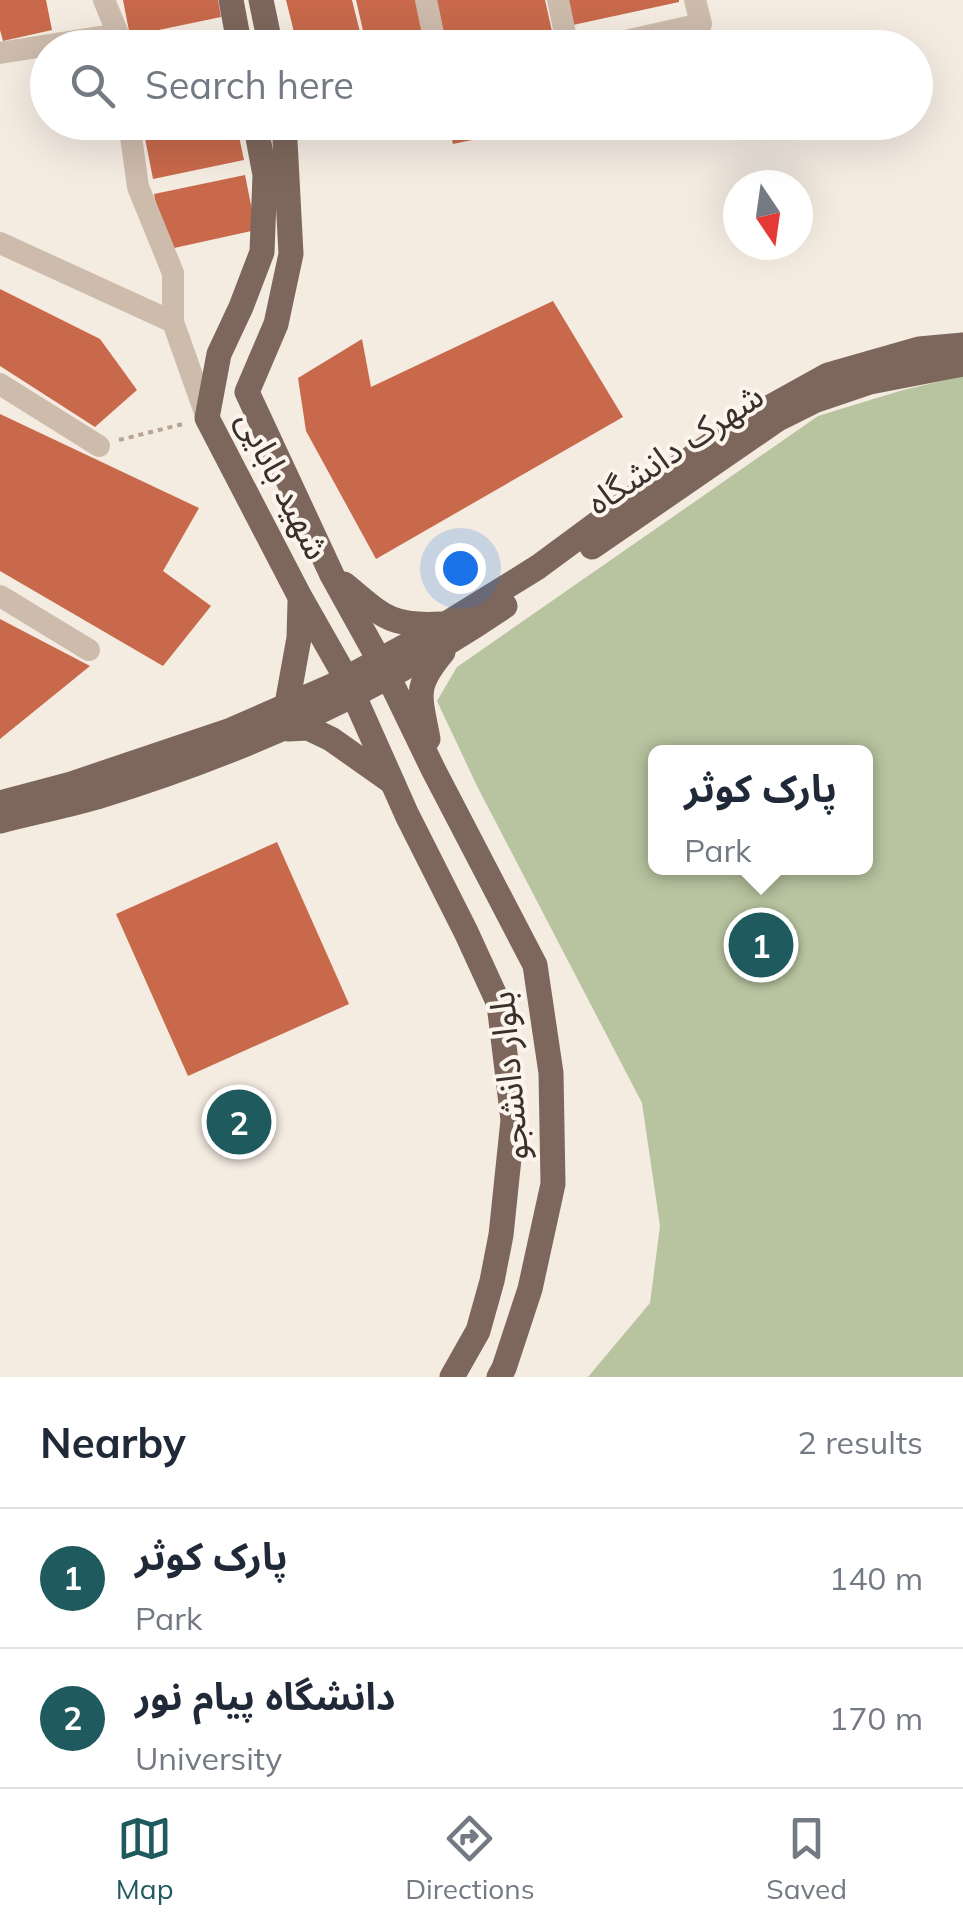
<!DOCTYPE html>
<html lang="en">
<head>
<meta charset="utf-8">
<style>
  :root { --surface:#fff; --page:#f6f6f7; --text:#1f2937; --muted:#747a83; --line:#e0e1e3; --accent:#1f5a5e }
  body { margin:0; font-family:Mulish,"Noto Sans Arabic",sans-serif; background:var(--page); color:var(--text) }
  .compass { position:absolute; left:723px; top:170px; width:90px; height:90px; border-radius:50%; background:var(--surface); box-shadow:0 10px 40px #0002; rotate:167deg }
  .you { position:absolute; left:460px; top:568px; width:35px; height:35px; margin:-25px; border:8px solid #fff; border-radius:50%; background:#1a73e8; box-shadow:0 0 0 15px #1a73e833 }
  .badge { display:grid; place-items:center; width:65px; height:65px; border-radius:50%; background:var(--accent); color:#fff; font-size:32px; font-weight:700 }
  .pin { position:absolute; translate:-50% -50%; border:5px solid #fff; box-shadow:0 2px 10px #0006 }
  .popup { position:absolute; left:648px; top:745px; width:225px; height:130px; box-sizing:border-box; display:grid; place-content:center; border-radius:15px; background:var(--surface); filter:drop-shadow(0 2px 8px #0005); font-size:32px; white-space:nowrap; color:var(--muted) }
  .popup b { font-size:38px; color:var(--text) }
  .popup::after { content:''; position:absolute; left:50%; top:100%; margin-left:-20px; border:20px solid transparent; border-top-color:var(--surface) }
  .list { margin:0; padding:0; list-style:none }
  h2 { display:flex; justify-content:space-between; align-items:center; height:130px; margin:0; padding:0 40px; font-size:42px }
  h2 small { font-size:32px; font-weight:400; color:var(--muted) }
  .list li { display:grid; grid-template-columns:65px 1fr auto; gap:30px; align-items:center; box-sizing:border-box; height:140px; padding:0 40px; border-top:2px solid var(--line) }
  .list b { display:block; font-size:38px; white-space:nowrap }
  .list p { margin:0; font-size:32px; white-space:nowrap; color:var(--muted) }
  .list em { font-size:32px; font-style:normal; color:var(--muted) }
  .icon { flex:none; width:55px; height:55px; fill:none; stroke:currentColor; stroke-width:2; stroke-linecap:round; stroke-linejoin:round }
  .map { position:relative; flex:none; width:963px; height:1377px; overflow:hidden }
  .search { position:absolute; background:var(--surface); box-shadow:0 10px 40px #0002; left:30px; right:30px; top:30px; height:110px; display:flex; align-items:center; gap:25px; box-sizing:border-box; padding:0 35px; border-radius:55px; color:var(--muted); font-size:38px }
  .sheet { height:410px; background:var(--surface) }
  nav { display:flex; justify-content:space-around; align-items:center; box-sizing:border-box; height:140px; border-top:2px solid var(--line); background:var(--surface); font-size:28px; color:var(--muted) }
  nav a { display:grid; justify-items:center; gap:5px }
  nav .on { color:var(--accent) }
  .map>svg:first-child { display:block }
</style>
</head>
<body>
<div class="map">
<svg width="963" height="1377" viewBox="0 0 963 1377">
  <rect width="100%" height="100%" fill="#f4ebe1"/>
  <path fill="#b8c4a0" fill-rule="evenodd" d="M963 376V1377H588L650 1303 660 1226 642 1103 477 786 437 701 457 667 818 416 903 390ZM656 752H866V868H656Z"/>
  <g fill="#c8694b">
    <polygon points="0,0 46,0 52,30 3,41 0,30"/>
    <polygon points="123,0 218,0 221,17 130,36"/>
    <polygon points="286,0 352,0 364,48 298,48"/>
    <polygon points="356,0 421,0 433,48 367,48"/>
    <polygon points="436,0 545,0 554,40 521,48 447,48"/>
    <polygon points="567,0 679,0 679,2 573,25"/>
    <polygon points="223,36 225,48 177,48 176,46"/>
    <polygon points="695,37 697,48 654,48 654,46"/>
    <polygon points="146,122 236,122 244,160 153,179 142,123"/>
    <polygon points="448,122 547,122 547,124 453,144"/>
    <polygon points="245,175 256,230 165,250 154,194"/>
    <polygon points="0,289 100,339 137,390 95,427 0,366"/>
    <polygon points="553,301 623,417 376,559 306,431 298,378 362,339 371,387"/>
    <polygon points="0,414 199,508 163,571 211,606 163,666 0,571"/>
    <polygon points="0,619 90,666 0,739"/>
    <polygon points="277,842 349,1004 188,1076 116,914"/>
  </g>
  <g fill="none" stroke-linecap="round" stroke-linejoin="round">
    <polyline stroke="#b9a596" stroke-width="4" stroke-dasharray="5 5" stroke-linecap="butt" points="119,440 183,424"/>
    <g stroke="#cdbbac" stroke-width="22">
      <polyline points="104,0 118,34 120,48"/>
      <polyline points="426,0 436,48"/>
      <polyline points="558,0 568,48"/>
      <polyline points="594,48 701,24 695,0"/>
      <polyline points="0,53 118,34"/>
      <polyline points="129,122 138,187 173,273 173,322 207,418"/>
      <polyline points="0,243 173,322"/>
      <polyline points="0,384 99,446"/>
      <polyline points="0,596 89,650"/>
    </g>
    <g stroke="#7d675c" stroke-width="25">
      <polyline points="231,0 240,48"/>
      <polyline points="261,0 271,48"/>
      <polyline points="255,122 265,175 262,252 241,307 219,354 207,418 300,597 346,678 407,815 466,932 499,1004 513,1120 501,1235 492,1281 478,1331 452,1377"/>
      <polyline points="284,122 291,254 276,324 247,392 332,575 388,676 433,769 535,965 551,1073 553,1184 530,1289 504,1368 499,1377"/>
      <polyline points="592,547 778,419 814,401 870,382 963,364"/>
      <path d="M344 584C382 615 389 627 441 624"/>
      <polyline points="285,715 299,638 300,602"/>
      <polyline points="288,729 308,728 331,739 392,782"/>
      <path d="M428 739C420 695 413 688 443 652"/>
      <polyline points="0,803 71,784 231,730 332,686 446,624 538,567 618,508 745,421 828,375 919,349 963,345"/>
      <path d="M0 821C32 813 65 806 97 797 241 753 380 691 505 606"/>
    </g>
  </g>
  <g text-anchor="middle" stroke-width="8" stroke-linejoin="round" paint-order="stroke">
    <g font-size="35" fill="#3b302b" stroke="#fbf5ee">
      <text transform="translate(675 449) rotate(-34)" y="12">شهرک دانشگاه</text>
      <text transform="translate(283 485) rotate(63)" y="12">شهید بابایی</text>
      <text transform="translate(509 1076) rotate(-95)" y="12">بلوار دانشجو</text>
    </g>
  </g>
</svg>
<svg class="compass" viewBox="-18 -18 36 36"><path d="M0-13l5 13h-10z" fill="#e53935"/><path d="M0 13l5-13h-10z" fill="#747a83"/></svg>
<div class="you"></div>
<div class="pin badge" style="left:761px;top:945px">1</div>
<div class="popup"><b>پارک کوثر</b>Park</div>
<div class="pin badge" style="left:239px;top:1122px">2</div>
<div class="search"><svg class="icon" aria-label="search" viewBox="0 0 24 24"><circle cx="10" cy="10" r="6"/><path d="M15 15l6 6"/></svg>Search here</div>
</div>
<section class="sheet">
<h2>Nearby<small>2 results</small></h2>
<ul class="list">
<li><span class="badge">1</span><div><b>پارک کوثر</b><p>Park</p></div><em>140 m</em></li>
<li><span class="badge">2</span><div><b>دانشگاه پیام نور</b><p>University</p></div><em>170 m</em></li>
</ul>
</section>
<nav>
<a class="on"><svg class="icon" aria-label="map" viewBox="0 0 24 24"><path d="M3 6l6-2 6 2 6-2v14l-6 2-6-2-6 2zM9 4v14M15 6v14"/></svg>Map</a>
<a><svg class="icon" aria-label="directions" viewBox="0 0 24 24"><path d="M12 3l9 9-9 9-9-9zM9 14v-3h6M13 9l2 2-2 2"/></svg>Directions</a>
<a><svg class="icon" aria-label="saved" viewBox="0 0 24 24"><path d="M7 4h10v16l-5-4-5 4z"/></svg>Saved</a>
</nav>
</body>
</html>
